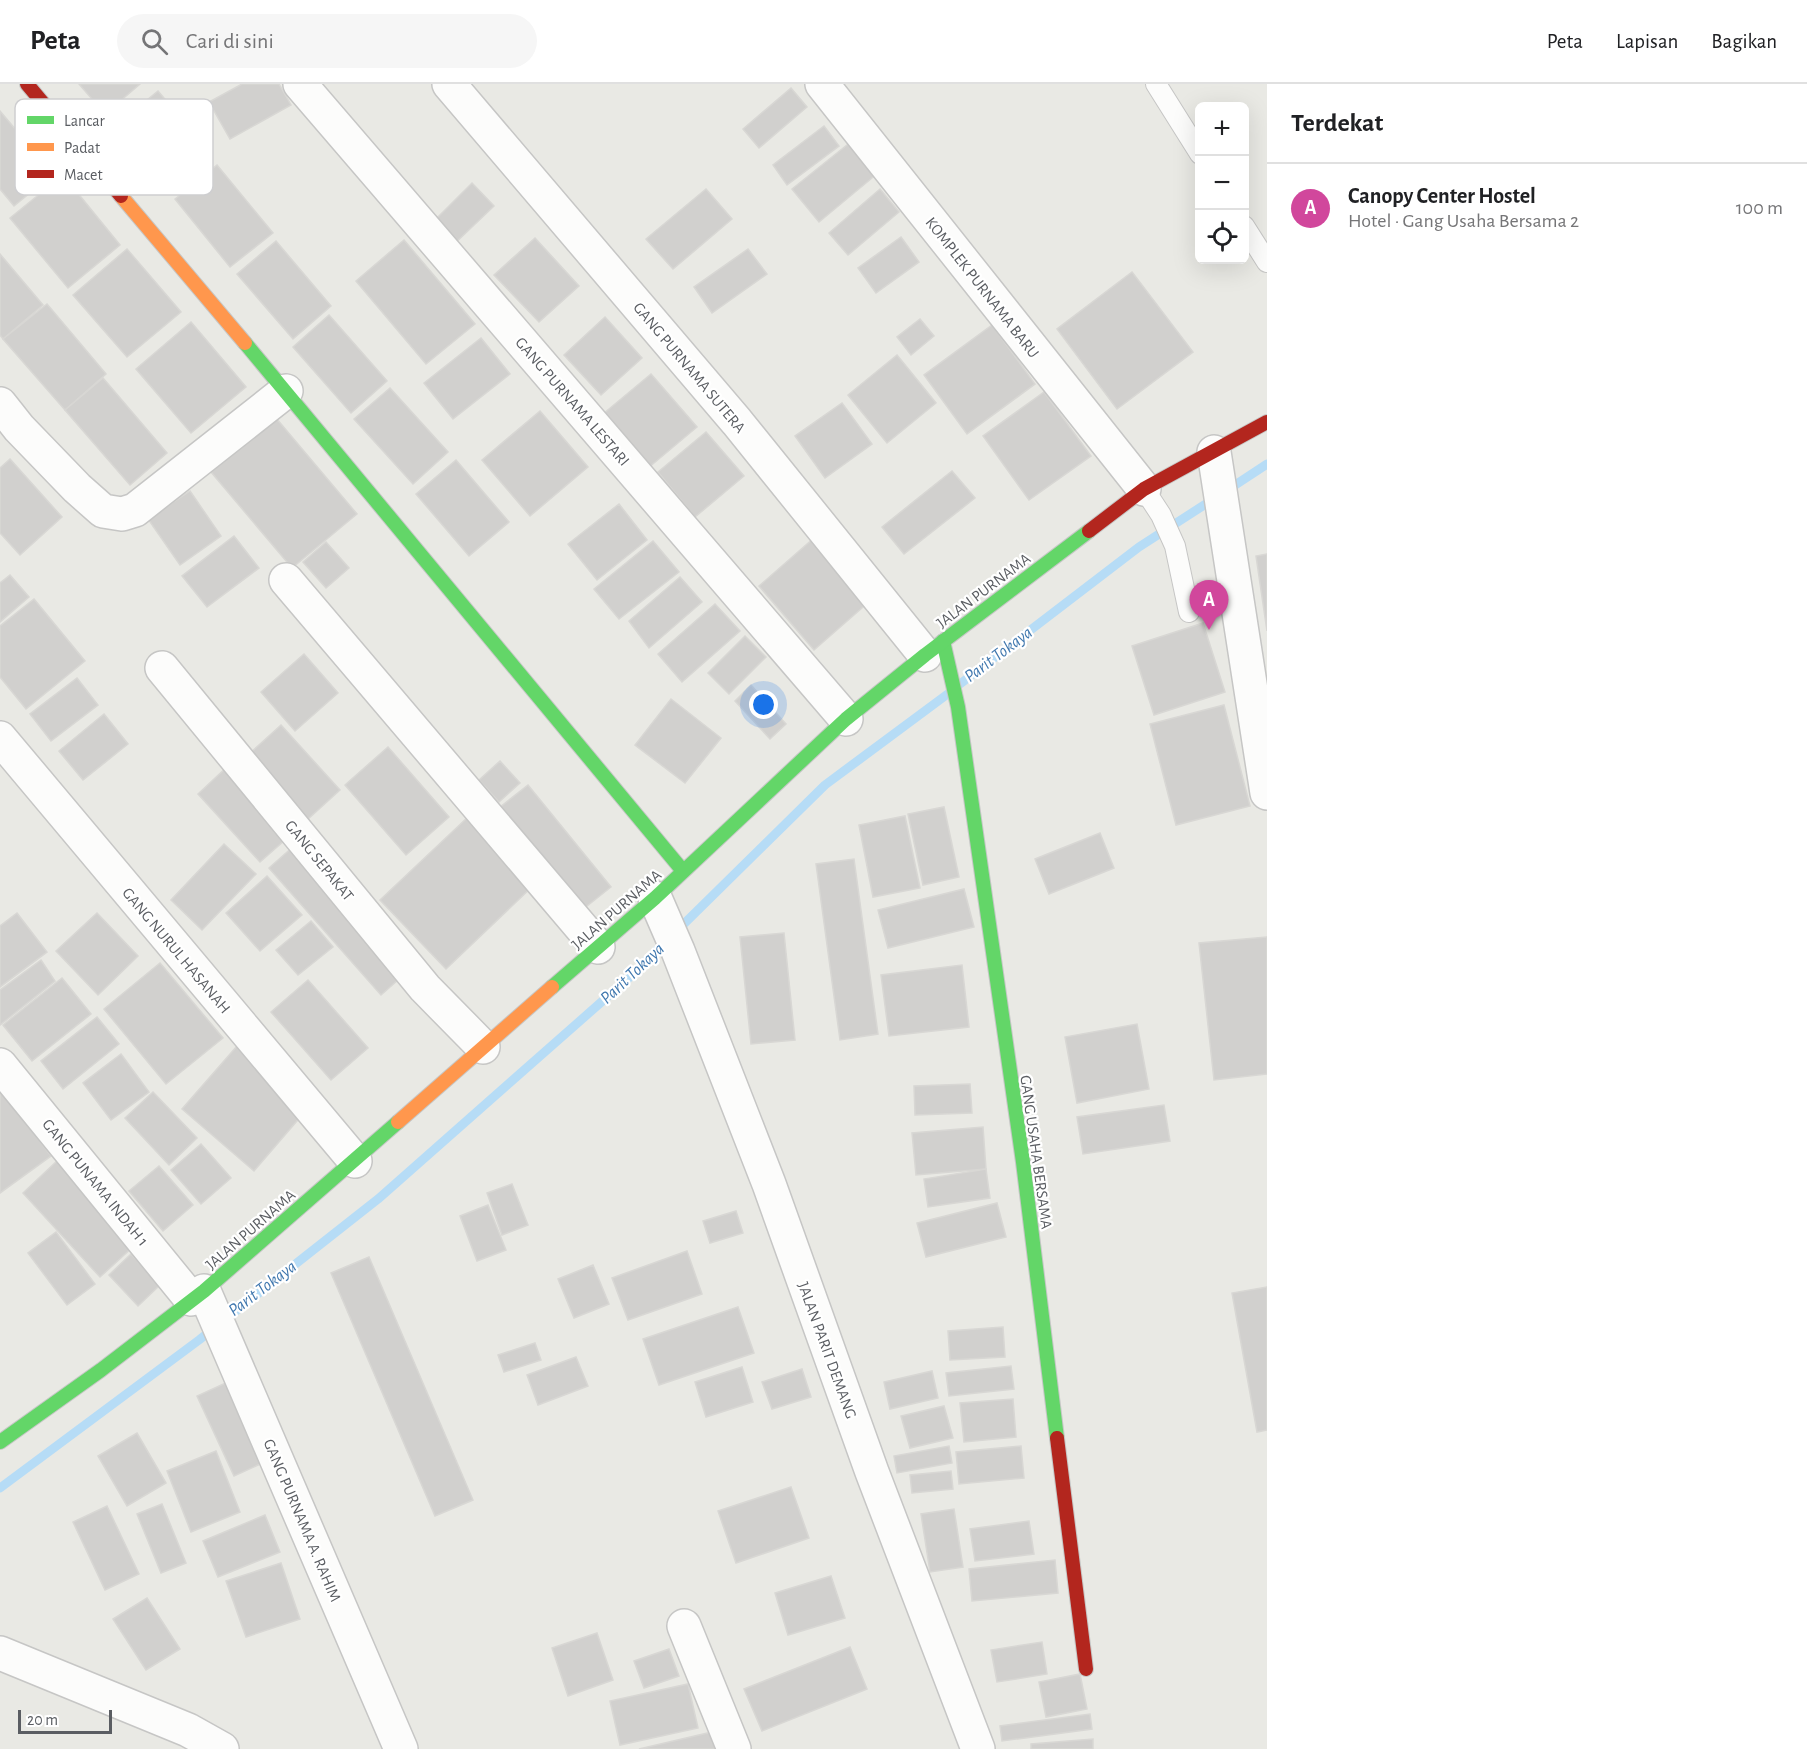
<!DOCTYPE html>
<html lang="id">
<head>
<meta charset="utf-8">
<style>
  :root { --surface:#fff; --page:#f6f6f6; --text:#202124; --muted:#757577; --line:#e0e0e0; --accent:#ea580c }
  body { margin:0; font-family:"Alegreya Sans",sans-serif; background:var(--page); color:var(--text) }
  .controls { position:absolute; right:18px; top:18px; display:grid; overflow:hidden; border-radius:9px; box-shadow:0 6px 24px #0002 }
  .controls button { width:54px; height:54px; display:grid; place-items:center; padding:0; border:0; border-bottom:2px solid var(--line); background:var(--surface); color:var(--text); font:30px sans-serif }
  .scale { position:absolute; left:18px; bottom:15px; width:94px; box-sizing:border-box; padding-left:6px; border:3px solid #5a5d62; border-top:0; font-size:16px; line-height:21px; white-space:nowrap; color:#5a5d62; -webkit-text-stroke:4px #fff; paint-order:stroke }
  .you { position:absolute; left:764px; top:621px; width:21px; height:21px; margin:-15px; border:4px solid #fff; border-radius:50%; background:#1a73e8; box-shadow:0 0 0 9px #1a73e833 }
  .badge { display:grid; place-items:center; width:39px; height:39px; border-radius:50%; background:var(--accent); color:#fff; font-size:20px; font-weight:700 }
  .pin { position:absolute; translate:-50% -50px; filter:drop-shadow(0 2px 3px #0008) }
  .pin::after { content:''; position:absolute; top:32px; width:21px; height:18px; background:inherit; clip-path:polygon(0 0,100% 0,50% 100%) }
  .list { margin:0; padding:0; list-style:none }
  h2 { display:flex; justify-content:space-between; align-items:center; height:78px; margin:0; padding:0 24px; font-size:26px }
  h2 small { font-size:20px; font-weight:400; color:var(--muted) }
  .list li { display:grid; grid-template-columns:39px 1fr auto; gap:18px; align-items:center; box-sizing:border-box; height:90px; padding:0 24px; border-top:2px solid var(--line) }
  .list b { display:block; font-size:22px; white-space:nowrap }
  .list p { margin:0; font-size:20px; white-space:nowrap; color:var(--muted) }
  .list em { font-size:20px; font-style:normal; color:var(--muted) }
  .icon { flex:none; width:33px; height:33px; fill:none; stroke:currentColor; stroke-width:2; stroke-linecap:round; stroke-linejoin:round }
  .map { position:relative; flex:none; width:1267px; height:1665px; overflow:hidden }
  header { display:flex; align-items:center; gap:36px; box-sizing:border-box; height:84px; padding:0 30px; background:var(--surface); border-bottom:2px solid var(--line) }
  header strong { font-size:28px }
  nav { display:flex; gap:33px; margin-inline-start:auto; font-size:21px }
  .search { width:420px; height:54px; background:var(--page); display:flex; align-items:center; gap:15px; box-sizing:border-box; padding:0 21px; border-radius:33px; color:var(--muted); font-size:22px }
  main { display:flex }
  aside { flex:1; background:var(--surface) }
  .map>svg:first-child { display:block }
</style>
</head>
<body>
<header>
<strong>Peta</strong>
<div class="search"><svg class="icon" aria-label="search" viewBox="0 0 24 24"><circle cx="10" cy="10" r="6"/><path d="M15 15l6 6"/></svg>Cari di sini</div>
<nav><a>Peta</a><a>Lapisan</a><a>Bagikan</a></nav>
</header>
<main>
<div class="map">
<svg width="1267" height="1665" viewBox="0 0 1267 1665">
  <rect width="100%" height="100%" fill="#e9e9e4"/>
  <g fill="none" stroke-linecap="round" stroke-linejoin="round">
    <g stroke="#b6dcf6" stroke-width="9">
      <polyline points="1226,407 1267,380"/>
      <polyline points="960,600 1139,463 1215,414"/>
      <polyline points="0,1404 199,1256 378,1115 632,891 825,701 949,609"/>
    </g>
  </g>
  <g fill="#d1d0ce" stroke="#d8d7d4" stroke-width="1.5">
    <polygon points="79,0 140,0 105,30"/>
    <polygon points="242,0 279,0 291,21 230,55 209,18"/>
    <polygon points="791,4 807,23 759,64 743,45"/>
    <polygon points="158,7 212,71 169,107 114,43"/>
    <polygon points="0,27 53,90 14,122 0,105"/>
    <polygon points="824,42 839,62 787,101 773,81"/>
    <polygon points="852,57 878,89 819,138 792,105"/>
    <polygon points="217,81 273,149 230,183 175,115"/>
    <polygon points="63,91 120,161 68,204 10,134"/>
    <polygon points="472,99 494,122 451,163 430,141"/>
    <polygon points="706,105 732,135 673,185 646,155"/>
    <polygon points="880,105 899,128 848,171 829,149"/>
    <polygon points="901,153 919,178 876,209 858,184"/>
    <polygon points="535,154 579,202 539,238 494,191"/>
    <polygon points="404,156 475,240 426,280 356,197"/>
    <polygon points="276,157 331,222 293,255 237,190"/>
    <polygon points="127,165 181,228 127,273 73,211"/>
    <polygon points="748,165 767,190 712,229 694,203"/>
    <polygon points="0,170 43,221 3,255 0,251"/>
    <polygon points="1132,188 1193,268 1117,325 1057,245"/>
    <polygon points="47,220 106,290 65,326 3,255"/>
    <polygon points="329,231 387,297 351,329 293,263"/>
    <polygon points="605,233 642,274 601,311 564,271"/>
    <polygon points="920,235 934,252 911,271 897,253"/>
    <polygon points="191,238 246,303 191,349 136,285"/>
    <polygon points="992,241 1035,300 967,350 924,291"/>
    <polygon points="481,254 510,290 453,335 424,299"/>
    <polygon points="897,271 936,319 887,359 848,311"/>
    <polygon points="651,290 697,343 648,384 603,330"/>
    <polygon points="103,294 167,369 130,401 65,326"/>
    <polygon points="390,304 448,368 413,400 354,335"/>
    <polygon points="1044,308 1091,372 1029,416 983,352"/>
    <polygon points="842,319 872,360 825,394 795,352"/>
    <polygon points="540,327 588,383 530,432 482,376"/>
    <polygon points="276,334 357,430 292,484 211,388"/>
    <polygon points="706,348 744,392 695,433 658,388"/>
    <polygon points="10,375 62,433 20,471 0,449 0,384"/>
    <polygon points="456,376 509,438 469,472 416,410"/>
    <polygon points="952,387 975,414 904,470 882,443"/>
    <polygon points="190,407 221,452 180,481 148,435"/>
    <polygon points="619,420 647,456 597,496 568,460"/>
    <polygon points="234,452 259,484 207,523 182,492"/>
    <polygon points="815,453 870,517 814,566 759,502"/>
    <polygon points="653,457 679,488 619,535 594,505"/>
    <polygon points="326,458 349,484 326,504 303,478"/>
    <polygon points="1267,470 1267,547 1256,472"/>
    <polygon points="10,491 29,513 0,538 0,499"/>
    <polygon points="680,493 702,518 649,564 629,537"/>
    <polygon points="34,515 85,577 26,625 0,593 0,542"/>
    <polygon points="715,520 740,547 682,598 658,570"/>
    <polygon points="1203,539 1225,608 1154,631 1132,562"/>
    <polygon points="745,552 766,573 729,610 708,589"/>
    <polygon points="304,570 338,609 295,647 261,608"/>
    <polygon points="77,594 98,621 51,657 30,630"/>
    <polygon points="751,601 786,640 770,655 735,617"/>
    <polygon points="671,615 721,654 685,699 635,661"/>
    <polygon points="1224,621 1250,722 1176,741 1150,640"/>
    <polygon points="104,630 128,660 83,696 59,667"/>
    <polygon points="281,641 340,706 307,736 248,671"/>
    <polygon points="388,663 449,733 406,771 345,701"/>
    <polygon points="500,677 520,699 499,718 479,696"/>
    <polygon points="230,680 293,749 260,778 198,710"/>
    <polygon points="528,701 611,803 577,830 495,727"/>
    <polygon points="944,723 959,793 923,801 908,730"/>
    <polygon points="469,732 535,800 446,885 380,816"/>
    <polygon points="905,732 920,804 873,813 859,741"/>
    <polygon points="1100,749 1114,784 1049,810 1035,775"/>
    <polygon points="224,760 256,790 202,846 171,816"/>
    <polygon points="295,761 407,888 381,911 269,784"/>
    <polygon points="854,775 878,950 840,956 816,780"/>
    <polygon points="267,792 302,831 260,867 226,829"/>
    <polygon points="964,805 974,843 888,864 878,826"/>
    <polygon points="17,829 47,868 0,903 0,842"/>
    <polygon points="97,829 138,872 98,911 56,867"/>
    <polygon points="311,837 333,863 298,891 276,866"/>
    <polygon points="784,849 795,956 751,960 740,853"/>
    <polygon points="1267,853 1267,990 1214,996 1199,859"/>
    <polygon points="41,876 55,897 0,941 0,906"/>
    <polygon points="160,879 223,954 166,1000 104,925"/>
    <polygon points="962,881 969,943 889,952 881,891"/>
    <polygon points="62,894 91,930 32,977 3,941"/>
    <polygon points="308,896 368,964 331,996 271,928"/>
    <polygon points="97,933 119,960 63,1005 41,977"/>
    <polygon points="1137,940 1149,1005 1077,1019 1065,953"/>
    <polygon points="237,962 309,1023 254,1087 182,1025"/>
    <polygon points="121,970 149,1008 111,1036 83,999"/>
    <polygon points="970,1000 972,1029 915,1031 914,1002"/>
    <polygon points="0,1004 51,1072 0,1109"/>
    <polygon points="153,1008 197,1054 169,1081 125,1034"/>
    <polygon points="1164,1021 1170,1057 1083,1070 1077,1033"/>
    <polygon points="983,1043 986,1085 916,1091 912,1049"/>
    <polygon points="201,1060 231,1094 201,1120 171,1086"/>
    <polygon points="58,1076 136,1160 100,1193 23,1109"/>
    <polygon points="159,1082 193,1121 163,1147 129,1107"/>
    <polygon points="986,1085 990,1114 928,1123 924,1095"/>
    <polygon points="512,1100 528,1141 502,1151 487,1109"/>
    <polygon points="997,1119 1006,1153 926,1173 917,1139"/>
    <polygon points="488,1121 506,1166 477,1177 460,1132"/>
    <polygon points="736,1127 743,1149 710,1159 703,1137"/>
    <polygon points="56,1148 95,1200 67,1221 28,1169"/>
    <polygon points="687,1167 702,1210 628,1236 612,1194"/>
    <polygon points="131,1170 160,1201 138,1222 109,1191"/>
    <polygon points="369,1173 473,1416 435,1432 331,1189"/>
    <polygon points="593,1181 609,1220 574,1234 558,1195"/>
    <polygon points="1267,1203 1267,1346 1257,1348 1232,1209"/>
    <polygon points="738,1223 754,1269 659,1301 643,1255"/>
    <polygon points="1003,1243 1005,1273 950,1276 948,1247"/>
    <polygon points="535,1259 541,1276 504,1288 498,1271"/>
    <polygon points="576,1273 588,1302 538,1321 527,1291"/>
    <polygon points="1011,1282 1014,1305 949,1312 946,1289"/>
    <polygon points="742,1283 753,1318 706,1333 695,1298"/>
    <polygon points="802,1285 811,1313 772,1325 762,1298"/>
    <polygon points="932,1287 938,1314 890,1325 884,1298"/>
    <polygon points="230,1297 267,1377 234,1392 197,1312"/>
    <polygon points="1013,1315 1016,1353 964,1358 960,1319"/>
    <polygon points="944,1322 953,1354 910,1364 901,1332"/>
    <polygon points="137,1349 166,1399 127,1422 98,1372"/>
    <polygon points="949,1362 952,1379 897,1389 894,1372"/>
    <polygon points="1021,1362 1024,1394 959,1400 956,1368"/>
    <polygon points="216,1367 240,1428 191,1448 167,1387"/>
    <polygon points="951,1387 953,1405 912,1409 910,1391"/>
    <polygon points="791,1403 809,1454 736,1479 718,1427"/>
    <polygon points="162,1420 186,1479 161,1489 137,1430"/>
    <polygon points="107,1422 139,1490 105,1506 73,1438"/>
    <polygon points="954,1425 963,1483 930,1488 921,1430"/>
    <polygon points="265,1431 280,1468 218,1493 203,1457"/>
    <polygon points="1029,1437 1034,1470 975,1477 970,1445"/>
    <polygon points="1055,1476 1058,1509 972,1517 969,1485"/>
    <polygon points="281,1479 300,1535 246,1553 226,1497"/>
    <polygon points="831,1492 845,1534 788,1551 775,1509"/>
    <polygon points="147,1514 180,1565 146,1586 113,1535"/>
    <polygon points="597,1549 613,1596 568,1612 552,1564"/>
    <polygon points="1042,1558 1047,1590 997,1598 991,1566"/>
    <polygon points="850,1563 867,1605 762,1647 744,1605"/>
    <polygon points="669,1565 679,1592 644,1604 634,1577"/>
    <polygon points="1080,1590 1087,1625 1046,1633 1039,1598"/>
    <polygon points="688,1600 698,1644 620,1661 610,1617"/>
    <polygon points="1090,1630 1092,1645 1002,1657 1000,1642"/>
    <polygon points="712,1648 716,1665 639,1665"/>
    <polygon points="1093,1655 1093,1665 1031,1665 1031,1660"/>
  </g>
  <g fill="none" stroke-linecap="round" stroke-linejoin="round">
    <g stroke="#c6c6c5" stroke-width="22">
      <g id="lane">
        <polyline points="1156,0 1200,70"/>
        <polyline points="1244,142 1267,178"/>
        <polyline points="1144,405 1161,431 1175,462 1189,528"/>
      </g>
    </g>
    <g stroke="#c6c6c5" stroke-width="36">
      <g id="street">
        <polyline points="300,0 846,635"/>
        <polyline points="449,0 737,338 925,571"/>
        <polyline points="822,0 1144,405"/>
        <polyline points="0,320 19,344 77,404 103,427 122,430 135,426 286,307"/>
        <polyline points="1214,368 1267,709"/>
        <polyline points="286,496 598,863"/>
        <polyline points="162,584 425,904 483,963"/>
        <polyline points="0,654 355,1077"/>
        <polyline points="655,814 678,867 769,1100 872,1388 978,1665"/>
        <polyline points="0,981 191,1215"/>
        <polyline points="204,1207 401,1665"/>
        <polyline points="684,1542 734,1665"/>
        <polyline points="0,1569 188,1646 222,1665"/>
      </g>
    </g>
    <g stroke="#c6c7c6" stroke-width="16">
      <g id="fast">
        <polyline points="245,259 683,787"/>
        <polyline points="943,557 958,623 1023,1078 1057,1354"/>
        <polyline points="552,903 655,814 846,635 925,571 1089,447"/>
        <polyline points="0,1358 101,1286 204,1207 398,1038"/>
      </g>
    </g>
    <g stroke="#c6c7c6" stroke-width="16">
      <g id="slow">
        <polyline points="121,112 245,259"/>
        <polyline points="398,1038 552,903"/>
      </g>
    </g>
    <g stroke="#c6c7c6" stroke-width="16">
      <g id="jam">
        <polyline points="27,0 121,112"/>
        <polyline points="1089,447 1144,405 1267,338"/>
        <polyline points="1057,1354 1086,1585"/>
      </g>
    </g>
    <use href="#lane" stroke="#fcfcfb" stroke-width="20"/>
    <use href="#street" stroke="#fcfcfb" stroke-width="33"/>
    <use href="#fast" stroke="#63d668" stroke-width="14"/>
    <use href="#slow" stroke="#ff974d" stroke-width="14"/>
    <use href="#jam" stroke="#b3261e" stroke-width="14"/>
  </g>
  <g text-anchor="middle" stroke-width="4.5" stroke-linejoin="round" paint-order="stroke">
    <g font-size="16" fill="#5a5d62" stroke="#fff">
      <text transform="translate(983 203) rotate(52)" y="6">KOMPLEK PURNAMA BARU</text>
      <text transform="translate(690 283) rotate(50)" y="6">GANG PURNAMA SUTERA</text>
      <text transform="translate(573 317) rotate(49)" y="6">GANG PURNAMA LESTARI</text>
      <text transform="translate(983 506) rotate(-37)" y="6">JALAN PURNAMA</text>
      <text transform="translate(320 776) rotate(51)" y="6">GANG SEPAKAT</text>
      <text transform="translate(616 825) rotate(-41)" y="6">JALAN PURNAMA</text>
      <text transform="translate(177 866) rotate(50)" y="6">GANG NURUL HASANAH</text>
      <text transform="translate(1037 1068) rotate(82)" y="6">GANG USAHA BERSAMA</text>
      <text transform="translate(96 1098) rotate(51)" y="6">GANG PUNAMA INDAH 1</text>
      <text transform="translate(250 1145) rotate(-41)" y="6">JALAN PURNAMA</text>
      <text transform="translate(828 1266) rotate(70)" y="6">JALAN PARIT DEMANG</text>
      <text transform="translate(303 1436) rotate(67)" y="6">GANG PURNAMA A. RAHIM</text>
    </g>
    <g font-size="18" font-style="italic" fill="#3f77ae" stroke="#fff">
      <text transform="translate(998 570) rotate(-37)" y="6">Parit Tokaya</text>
      <text transform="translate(632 889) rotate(-43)" y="6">Parit Tokaya</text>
      <text transform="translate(262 1204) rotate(-37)" y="6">Parit Tokaya</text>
    </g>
  </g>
  <rect x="15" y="15" width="198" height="96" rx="9" fill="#fff" stroke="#ceced0" stroke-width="1.5"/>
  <rect x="27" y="32" width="27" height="8" fill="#63d668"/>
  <rect x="27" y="59" width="27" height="8" fill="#ff974d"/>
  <rect x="27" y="86" width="27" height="8" fill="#b3261e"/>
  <g font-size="16" fill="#5a5d62">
    <text x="64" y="42">Lancar</text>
    <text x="64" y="69">Padat</text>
    <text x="64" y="96">Macet</text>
  </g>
</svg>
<div class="controls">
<button>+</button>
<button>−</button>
<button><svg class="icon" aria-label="locate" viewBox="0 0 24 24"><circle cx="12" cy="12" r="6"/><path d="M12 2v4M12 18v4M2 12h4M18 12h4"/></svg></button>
</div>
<div class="scale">20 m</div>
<div class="you"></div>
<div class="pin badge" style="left:1209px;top:546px;background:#d1479c">A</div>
</div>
<aside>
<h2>Terdekat<small></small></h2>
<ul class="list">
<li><span class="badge" style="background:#d1479c">A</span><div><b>Canopy Center Hostel</b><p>Hotel · Gang Usaha Bersama 2</p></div><em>100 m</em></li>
</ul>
</aside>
</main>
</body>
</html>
